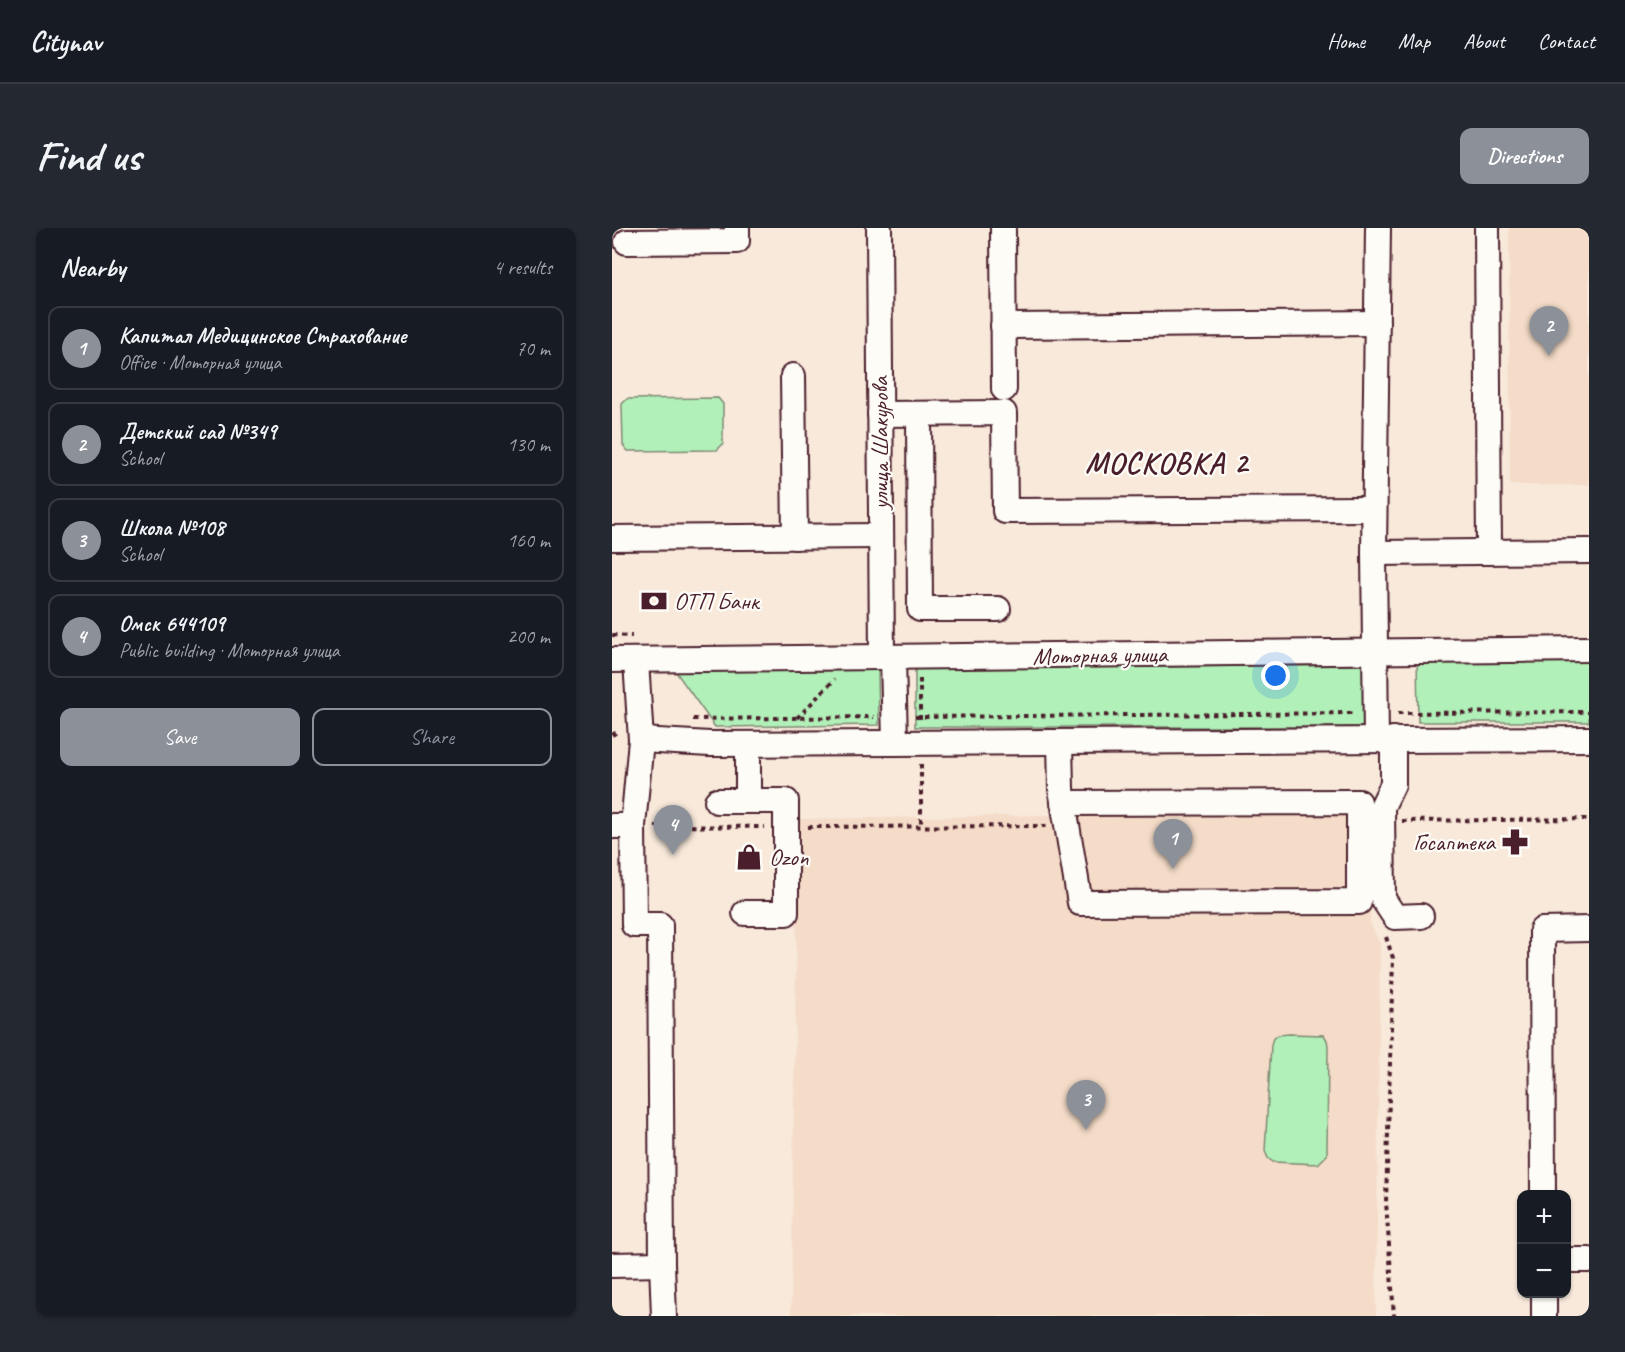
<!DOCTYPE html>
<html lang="en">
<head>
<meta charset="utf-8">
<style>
  :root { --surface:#171b24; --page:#242831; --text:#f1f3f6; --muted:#9ea1a6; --line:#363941; --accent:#8c9099 }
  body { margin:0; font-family:Caveat,sans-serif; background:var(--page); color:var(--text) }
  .controls { position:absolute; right:18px; bottom:18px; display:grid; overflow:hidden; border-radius:12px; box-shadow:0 2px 4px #0004 }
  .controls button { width:54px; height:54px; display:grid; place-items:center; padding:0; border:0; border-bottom:2px solid var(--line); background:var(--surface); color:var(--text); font:30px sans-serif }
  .you { position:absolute; left:664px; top:448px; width:21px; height:21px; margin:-15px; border:4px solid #fff; border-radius:50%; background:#1a73e8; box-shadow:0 0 0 9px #1a73e833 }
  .badge { display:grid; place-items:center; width:39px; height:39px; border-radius:50%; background:var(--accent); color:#fff; font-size:20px; font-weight:700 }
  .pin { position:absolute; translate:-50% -50px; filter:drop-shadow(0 2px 3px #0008) }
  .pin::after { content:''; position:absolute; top:32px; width:21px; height:18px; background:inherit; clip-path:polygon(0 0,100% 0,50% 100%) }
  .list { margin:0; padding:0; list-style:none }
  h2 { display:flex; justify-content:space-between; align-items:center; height:78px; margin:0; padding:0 24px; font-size:26px }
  h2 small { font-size:20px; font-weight:400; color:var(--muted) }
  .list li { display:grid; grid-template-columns:39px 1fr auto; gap:18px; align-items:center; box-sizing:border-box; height:84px; margin:0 12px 12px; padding:0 12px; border:2px solid var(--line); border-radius:12px }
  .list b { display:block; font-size:22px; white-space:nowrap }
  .list p { margin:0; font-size:20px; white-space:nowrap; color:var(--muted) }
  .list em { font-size:20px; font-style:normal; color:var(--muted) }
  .actions { display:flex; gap:12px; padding:18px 24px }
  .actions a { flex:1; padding:14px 0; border:2px solid var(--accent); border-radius:12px; text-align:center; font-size:21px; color:var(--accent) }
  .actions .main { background:var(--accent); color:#fff }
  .map { position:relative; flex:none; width:977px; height:1088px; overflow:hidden; border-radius:12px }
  header { display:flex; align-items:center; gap:36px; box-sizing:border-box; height:84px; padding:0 30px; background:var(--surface); border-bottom:2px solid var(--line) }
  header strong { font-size:28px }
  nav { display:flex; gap:33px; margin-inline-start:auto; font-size:21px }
  .intro { display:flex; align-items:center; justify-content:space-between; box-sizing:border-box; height:144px; padding:0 36px }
  h1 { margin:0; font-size:42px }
  .button { padding:15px 27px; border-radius:12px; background:var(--accent); color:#fff; font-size:21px; font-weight:700 }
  main { display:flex; gap:36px; padding:0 36px }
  aside { flex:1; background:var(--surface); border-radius:12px; box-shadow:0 2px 4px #0004 }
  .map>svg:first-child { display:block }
</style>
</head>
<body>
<header>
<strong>Citynav</strong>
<nav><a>Home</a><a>Map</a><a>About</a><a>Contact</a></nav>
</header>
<div class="intro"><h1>Find us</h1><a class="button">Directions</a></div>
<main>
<aside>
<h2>Nearby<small>4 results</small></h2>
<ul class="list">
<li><span class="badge">1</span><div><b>Капитал Медицинское Страхование</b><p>Office · Моторная улица</p></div><em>70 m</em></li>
<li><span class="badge">2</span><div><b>Детский сад №349</b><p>School</p></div><em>130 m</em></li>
<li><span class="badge">3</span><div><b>Школа №108</b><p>School</p></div><em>160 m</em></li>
<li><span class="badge">4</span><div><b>Омск 644109</b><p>Public building · Моторная улица</p></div><em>200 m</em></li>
</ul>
<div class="actions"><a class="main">Save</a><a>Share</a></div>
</aside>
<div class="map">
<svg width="977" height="1088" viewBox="0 0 977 1088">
  <rect width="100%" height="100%" fill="#f8e9db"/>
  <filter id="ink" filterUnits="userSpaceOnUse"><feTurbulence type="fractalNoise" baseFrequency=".0167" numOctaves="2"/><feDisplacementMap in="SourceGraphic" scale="12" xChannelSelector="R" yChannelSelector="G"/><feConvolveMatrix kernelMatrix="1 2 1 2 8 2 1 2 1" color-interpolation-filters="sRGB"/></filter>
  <g filter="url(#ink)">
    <g fill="#f4dcc8">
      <polygon points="897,0 977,0 977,257 898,257"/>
      <polygon points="762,582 758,694 768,716 764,1088 179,1088 186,591"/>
    </g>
    <g fill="#b1f1b9" stroke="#7e8872" stroke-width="1.5">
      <polygon points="106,170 111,176 111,216 105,222 16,223 11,217 10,176 15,171"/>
      <polygon points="977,427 977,494 806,494 805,428"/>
      <polygon points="753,437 753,499 303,499 303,441"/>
      <polygon points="266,442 267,497 103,499 64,444"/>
      <polygon points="677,806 712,807 715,812 716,818 715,927 706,936 661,934 656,930 653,923 659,817 661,810 666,807"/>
    </g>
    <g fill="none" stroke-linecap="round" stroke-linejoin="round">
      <g stroke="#4a1f2b" stroke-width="28">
        <g id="minor">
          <polyline points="267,0 270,429"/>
          <polyline points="391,0 392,161"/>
          <polyline points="875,0 877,324"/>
          <polyline points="15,14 125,13 125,0"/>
          <polyline points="391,98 765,95"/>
          <polyline points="181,148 183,309"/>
          <polyline points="268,186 392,185 393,283 762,281"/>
          <polyline points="307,186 308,381 386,381"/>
          <polyline points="0,310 269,308"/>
          <polyline points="762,325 977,323"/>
          <polyline points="281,429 283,515"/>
          <polyline points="0,432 977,421"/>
          <polyline points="24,433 29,512 21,598 22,697 48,697 50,1036 52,1088"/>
          <polyline points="764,511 762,325 766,0"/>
          <polyline points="781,511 781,556 770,579 771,671 783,689 809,688"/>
          <polyline points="29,512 98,516 977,511"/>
          <polyline points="448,514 449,561 468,675 747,674 747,574 451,575"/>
          <polyline points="136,516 136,573"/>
          <polyline points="105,573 174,573 174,685 133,685"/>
          <polyline points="0,598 21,598"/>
          <polyline points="931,966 930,702 977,701"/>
          <polyline points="954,1032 977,1032"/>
          <polyline points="0,1037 50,1036"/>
          <polyline points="932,1066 932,1088"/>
        </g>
      </g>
      <g stroke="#4a1f2b" stroke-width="4" stroke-dasharray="4.5 4.5" stroke-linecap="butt">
        <polyline points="0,407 20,408"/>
        <polyline points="308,451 308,491"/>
        <polyline points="786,485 977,484"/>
        <polyline points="303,489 742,485"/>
        <polyline points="185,490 223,451"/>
        <polyline points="81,491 262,489"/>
        <polyline points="0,507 7,503"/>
        <polyline points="309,536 309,598"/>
        <polyline points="790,593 977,591"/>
        <polyline points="43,598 153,599"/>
        <polyline points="196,599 435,598"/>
        <polyline points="774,709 781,730 774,974 782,1088"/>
      </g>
      <use href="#minor" stroke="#fdfcf7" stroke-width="24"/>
    </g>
  </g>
  <defs>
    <g id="bank-bare" transform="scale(2.07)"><path d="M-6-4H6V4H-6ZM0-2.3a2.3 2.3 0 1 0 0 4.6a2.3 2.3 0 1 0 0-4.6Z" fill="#4a1f2b" stroke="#fdfcf7" stroke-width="2.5" paint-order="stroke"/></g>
    <g id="pharmacy-bare" transform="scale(2.07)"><path d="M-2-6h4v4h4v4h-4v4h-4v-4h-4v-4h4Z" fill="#4a1f2b" stroke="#fdfcf7" stroke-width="2.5" paint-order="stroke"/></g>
    <g id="shop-bare" transform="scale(2.07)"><path d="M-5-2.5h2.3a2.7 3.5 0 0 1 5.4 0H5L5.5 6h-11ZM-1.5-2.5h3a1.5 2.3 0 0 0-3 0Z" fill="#4a1f2b" stroke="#fdfcf7" stroke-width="2.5" paint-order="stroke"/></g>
  </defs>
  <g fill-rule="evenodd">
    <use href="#bank-bare" x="42" y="373"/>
    <use href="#pharmacy-bare" x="903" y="614"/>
    <use href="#shop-bare" x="137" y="629"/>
  </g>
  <g text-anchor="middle" stroke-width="4.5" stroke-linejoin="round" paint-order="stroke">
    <g font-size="24" fill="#4a1f2b" stroke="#fdfcf7">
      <text transform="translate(268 215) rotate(-90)" y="8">улица Шакурова</text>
      <text transform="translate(488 427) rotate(-1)" y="8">Моторная улица</text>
    </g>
    <g font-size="24" fill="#4a1f2b" stroke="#fdfcf7" text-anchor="start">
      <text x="62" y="381">ОТП Банк</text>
      <text x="883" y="622" text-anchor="end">Госаптека</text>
      <text x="157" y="637">Ozon</text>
    </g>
    <g font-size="30" font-weight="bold" letter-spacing="1.5" fill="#4a1f2b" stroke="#fdfcf7">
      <text x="555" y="245">МОСКОВКА 2</text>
    </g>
  </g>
</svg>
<div class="controls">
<button>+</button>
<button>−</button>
</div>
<div class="you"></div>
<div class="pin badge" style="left:561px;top:641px">1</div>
<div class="pin badge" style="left:937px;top:128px">2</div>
<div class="pin badge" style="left:474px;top:902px">3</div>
<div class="pin badge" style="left:61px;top:627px">4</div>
</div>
</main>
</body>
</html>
